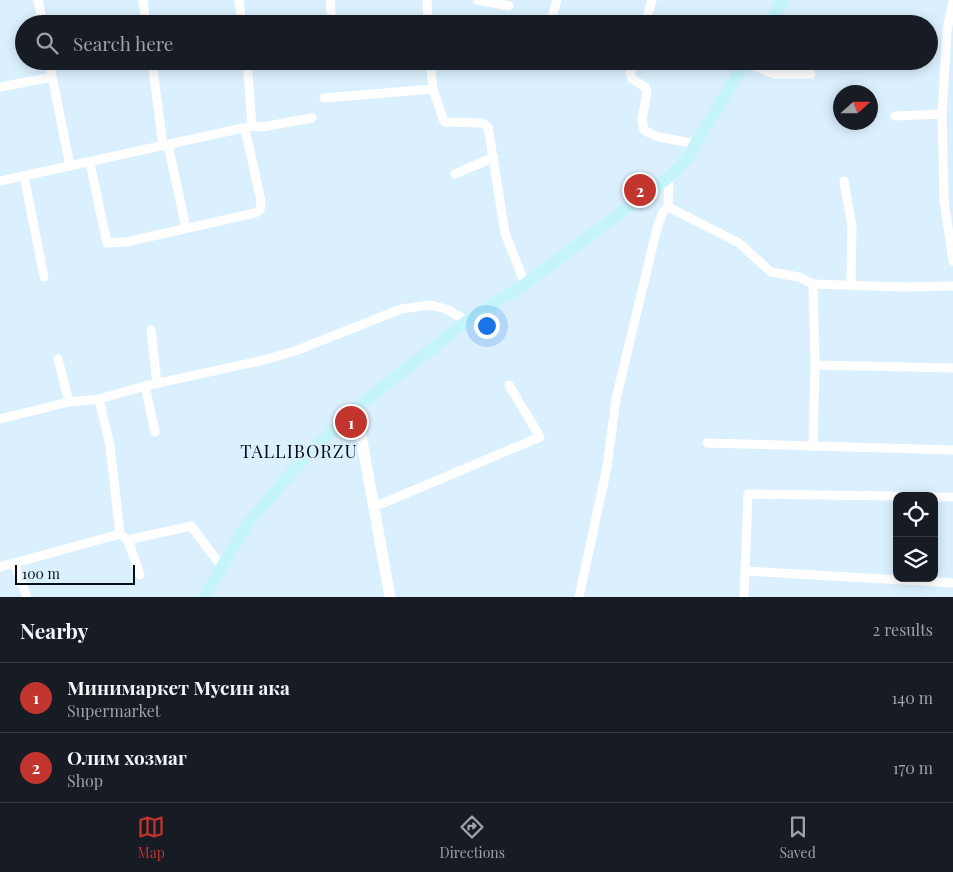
<!DOCTYPE html>
<html lang="en">
<head>
<meta charset="utf-8">
<style>
  :root { --surface:#171b24; --page:#242831; --text:#f1f3f6; --muted:#9ea1a6; --line:#363941; --accent:#c2342e }
  body { margin:0; font-family:"Playfair Display",serif; background:var(--page); color:var(--text) }
  .controls { position:absolute; right:15px; bottom:15px; display:grid; overflow:hidden; border-radius:10px; box-shadow:0 2px 12px #0003 }
  .controls button { width:45px; height:45px; display:grid; place-items:center; padding:0; border:0; border-bottom:1px solid var(--line); background:var(--surface); color:var(--text); font:25px sans-serif }
  .compass { position:absolute; left:833px; top:85px; width:45px; height:45px; border-radius:50%; background:var(--surface); box-shadow:0 2px 12px #0003; rotate:69deg }
  .scale { position:absolute; left:15px; bottom:12px; width:120px; box-sizing:border-box; padding-left:5px; border:2px solid #060e14; border-top:0; font-size:14px; line-height:18px; white-space:nowrap; color:#060e14; -webkit-text-stroke:4px #dbf0fe; paint-order:stroke }
  .you { position:absolute; left:486px; top:325px; width:18px; height:18px; margin:-12px; border:4px solid #fff; border-radius:50%; background:#1a73e8; box-shadow:0 0 0 8px #1a73e833 }
  .badge { display:grid; place-items:center; width:32px; height:32px; border-radius:50%; background:var(--accent); color:#fff; font-size:16px; font-weight:700 }
  .pin { position:absolute; translate:-50% -50%; border:2px solid #fff; box-shadow:0 1px 5px #0006 }
  .list { margin:0; padding:0; list-style:none }
  h2 { display:flex; justify-content:space-between; align-items:center; height:65px; margin:0; padding:0 20px; font-size:21px }
  h2 small { font-size:16px; font-weight:400; color:var(--muted) }
  .list li { display:grid; grid-template-columns:32px 1fr auto; gap:15px; align-items:center; box-sizing:border-box; height:70px; padding:0 20px; border-top:1px solid var(--line) }
  .list b { display:block; font-size:19px; white-space:nowrap }
  .list p { margin:0; font-size:16px; white-space:nowrap; color:var(--muted) }
  .list em { font-size:16px; font-style:normal; color:var(--muted) }
  .icon { flex:none; width:28px; height:28px; fill:none; stroke:currentColor; stroke-width:2; stroke-linecap:round; stroke-linejoin:round }
  .map { position:relative; flex:none; width:953px; height:597px; overflow:hidden }
  .search { position:absolute; background:var(--surface); box-shadow:0 2px 12px #0003; left:15px; right:15px; top:15px; height:55px; display:flex; align-items:center; gap:12px; box-sizing:border-box; padding:0 18px; border-radius:28px; color:var(--muted); font-size:19px }
  .sheet { height:205px; background:var(--surface) }
  nav { display:flex; justify-content:space-around; align-items:center; box-sizing:border-box; height:70px; border-top:1px solid var(--line); background:var(--surface); font-size:14px; color:var(--muted) }
  nav a { display:grid; justify-items:center; gap:2px }
  nav .on { color:var(--accent) }
  .map>svg:first-child { display:block }
</style>
</head>
<body>
<div class="map">
<svg width="953" height="597" viewBox="0 0 953 597">
  <rect width="100%" height="100%" fill="#dbf0fe"/>
  <g fill="none" stroke-linecap="round" stroke-linejoin="round">
    <g stroke="#fff" stroke-width="9">
      <polyline points="38,0 43,24"/>
      <polyline points="143,0 146,24"/>
      <polyline points="239,0 242,24"/>
      <polyline points="330,0 332,23"/>
      <polyline points="427,0 428,24"/>
      <polyline points="477,0 509,6"/>
      <polyline points="550,24 557,0"/>
      <polyline points="645,24 652,0"/>
      <polyline points="49,61 70,166"/>
      <polyline points="152,61 163,146"/>
      <polyline points="247,61 252,126"/>
      <polyline points="430,61 433,89 443,119 445,122 482,123 488,127 505,233 525,284"/>
      <polyline points="634,61 630,73 632,79 645,87 647,92 642,120 644,130 655,136 695,144"/>
      <polyline points="745,62 774,74 811,74"/>
      <polyline points="540,63 541,61"/>
      <polyline points="0,87 52,77"/>
      <polyline points="324,98 433,89"/>
      <polyline points="942,114 947,30 953,2"/>
      <polyline points="895,116 942,114 944,200 953,261"/>
      <polyline points="168,145 186,228"/>
      <polyline points="90,163 107,243 126,242 255,213 260,210 261,201 245,129"/>
      <polyline points="455,174 494,157"/>
      <polyline points="24,176 44,277"/>
      <polyline points="669,177 668,207 739,243 771,272 799,277 813,284 903,287 953,286"/>
      <polyline points="0,181 252,126 262,127 312,118"/>
      <polyline points="844,181 852,227 851,285"/>
      <polyline points="813,284 815,365 953,368"/>
      <polyline points="151,330 157,384"/>
      <polyline points="58,359 69,402"/>
      <polyline points="145,386 155,432"/>
      <polyline points="99,399 110,446 120,534"/>
      <polyline points="0,419 69,402 99,399 145,386 264,360 295,351 401,309 431,305 446,309 467,321"/>
      <polyline points="707,443 953,450"/>
      <polyline points="813,447 815,365"/>
      <polyline points="934,497 953,497"/>
      <polyline points="374,507 540,437 509,385"/>
      <polyline points="128,540 140,575"/>
      <polyline points="14,563 27,597"/>
      <polyline points="0,567 120,534 128,540 191,526 222,567"/>
      <polyline points="745,571 953,583"/>
      <polyline points="579,597 607,467 616,399 657,228 663,212 668,207"/>
      <polyline points="744,597 748,494 897,496"/>
    </g>
    <polyline stroke="#fff" stroke-width="11" points="356,408 390,597"/>
    <g stroke="#c5f4fb" stroke-width="12">
      <polyline points="769,24 783,0"/>
      <polyline points="204,597 248,523 295,468 356,408 467,321 525,284 669,177 685,161 746,61"/>
    </g>
  </g>
  <g text-anchor="middle" stroke-width="4.5" stroke-linejoin="round" paint-order="stroke">
    <g font-size="18" letter-spacing="1" fill="#060e14" stroke="#dbf0fe">
      <text x="299" y="458">TALLIBORZU</text>
    </g>
  </g>
</svg>
<div class="controls">
<button><svg class="icon" aria-label="locate" viewBox="0 0 24 24"><circle cx="12" cy="12" r="6"/><path d="M12 2v4M12 18v4M2 12h4M18 12h4"/></svg></button>
<button><svg class="icon" aria-label="layers" viewBox="0 0 24 24"><path d="M12 4l9 5-9 5-9-5zM3 14l9 5 9-5"/></svg></button>
</div>
<svg class="compass" viewBox="-18 -18 36 36"><path d="M0-13l5 13h-10z" fill="#e53935"/><path d="M0 13l5-13h-10z" fill="#9ea1a6"/></svg>
<div class="scale">100 m</div>
<div class="you"></div>
<div class="pin badge" style="left:351px;top:422px">1</div>
<div class="pin badge" style="left:640px;top:190px">2</div>
<div class="search"><svg class="icon" aria-label="search" viewBox="0 0 24 24"><circle cx="10" cy="10" r="6"/><path d="M15 15l6 6"/></svg>Search here</div>
</div>
<section class="sheet">
<h2>Nearby<small>2 results</small></h2>
<ul class="list">
<li><span class="badge">1</span><div><b>Минимаркет Мусин ака</b><p>Supermarket</p></div><em>140 m</em></li>
<li><span class="badge">2</span><div><b>Олим хозмаг</b><p>Shop</p></div><em>170 m</em></li>
</ul>
</section>
<nav>
<a class="on"><svg class="icon" aria-label="map" viewBox="0 0 24 24"><path d="M3 6l6-2 6 2 6-2v14l-6 2-6-2-6 2zM9 4v14M15 6v14"/></svg>Map</a>
<a><svg class="icon" aria-label="directions" viewBox="0 0 24 24"><path d="M12 3l9 9-9 9-9-9zM9 14v-3h6M13 9l2 2-2 2"/></svg>Directions</a>
<a><svg class="icon" aria-label="saved" viewBox="0 0 24 24"><path d="M7 4h10v16l-5-4-5 4z"/></svg>Saved</a>
</nav>
</body>
</html>
